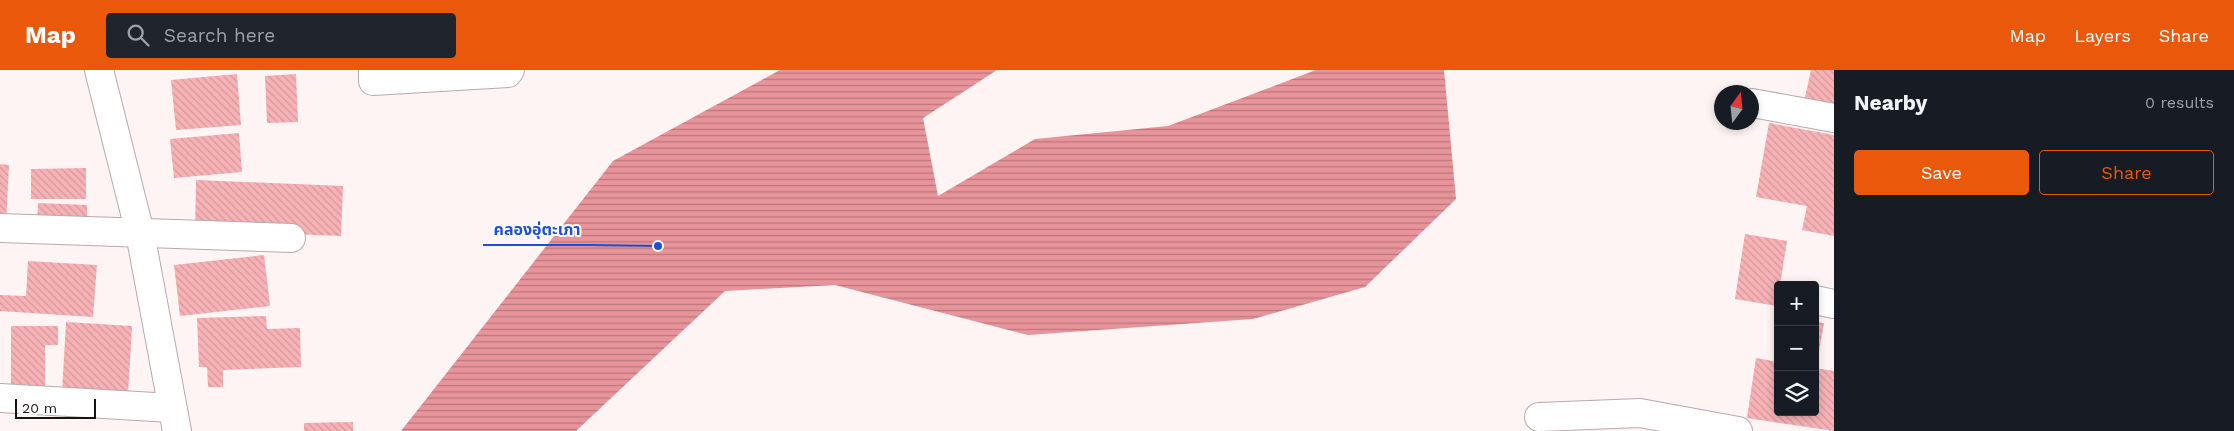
<!DOCTYPE html>
<html lang="en">
<head>
<meta charset="utf-8">
<style>
  :root { --surface:#171b24; --page:#20242c; --text:#f1f3f6; --muted:#9ea1a6; --line:#363941; --accent:#ea580c }
  body { margin:0; font-family:"Work Sans","Noto Sans Thai",sans-serif; background:var(--page); color:var(--text) }
  .controls { position:absolute; right:15px; bottom:15px; display:grid; overflow:hidden; border-radius:5px; box-shadow:0 2px 8px #0003 }
  .controls button { width:45px; height:45px; display:grid; place-items:center; padding:0; border:0; border-bottom:1px solid var(--line); background:var(--surface); color:var(--text); font:25px sans-serif }
  .compass { position:absolute; left:1714px; top:15px; width:45px; height:45px; border-radius:50%; background:var(--surface); box-shadow:0 2px 8px #0003; rotate:15deg }
  .scale { position:absolute; left:15px; bottom:12px; width:81px; box-sizing:border-box; padding-left:5px; border:2px solid #171313; border-top:0; font-size:14px; line-height:18px; white-space:nowrap; color:#171313; -webkit-text-stroke:4px #fff; paint-order:stroke }
  .list { margin:0; padding:0; list-style:none }
  h2 { display:flex; justify-content:space-between; align-items:center; height:65px; margin:0; padding:0 20px; font-size:21px }
  h2 small { font-size:16px; font-weight:400; color:var(--muted) }
  .actions { display:flex; gap:10px; padding:15px 20px }
  .actions a { flex:1; padding:11px 0; border:1px solid var(--accent); border-radius:5px; text-align:center; font-size:18px; color:var(--accent) }
  .actions .main { background:var(--accent); color:#fff }
  .icon { flex:none; width:28px; height:28px; fill:none; stroke:currentColor; stroke-width:2; stroke-linecap:round; stroke-linejoin:round }
  .map { position:relative; flex:none; width:1834px; height:361px; overflow:hidden }
  header { display:flex; align-items:center; gap:30px; box-sizing:border-box; height:70px; padding:0 25px; background:var(--accent); color:#fff }
  header strong { font-size:24px }
  nav { display:flex; gap:28px; margin-inline-start:auto; font-size:18px }
  .search { width:350px; height:45px; background:var(--page); display:flex; align-items:center; gap:12px; box-sizing:border-box; padding:0 18px; border-radius:5px; color:var(--muted); font-size:19px }
  main { display:flex }
  aside { flex:1; background:var(--surface) }
  .map>svg:first-child { display:block }
</style>
</head>
<body>
<header>
<strong>Map</strong>
<div class="search"><svg class="icon" aria-label="search" viewBox="0 0 24 24"><circle cx="10" cy="10" r="6"/><path d="M15 15l6 6"/></svg>Search here</div>
<nav><a>Map</a><a>Layers</a><a>Share</a></nav>
</header>
<main>
<div class="map">
<svg width="1834" height="361" viewBox="0 0 1834 361">
  <defs>
    <pattern id="water-rules" width="6" height="5" patternUnits="userSpaceOnUse" patternTransform="scale(1.25)"><rect width="6" height="5" fill="#e7949a"/><path d="M0 2.5h6" fill="none" stroke="#ba787c"/></pattern>
    <pattern id="building-back-hatch" width="6" height="6" patternUnits="userSpaceOnUse" patternTransform="scale(1.25)"><rect width="6" height="6" fill="#f7b2b6"/><path d="M-1 5l2 2M0 0l6 6M5-1l2 2" fill="none" stroke="#d3989c"/></pattern>
  </defs>
  <rect width="100%" height="100%" fill="#fef4f4"/>
  <polygon fill="url(#water-rules)" points="780,0 997,0 923,48 938,126 1035,69 1168,56 1316,0 1444,0 1456,129 1365,217 1253,249 1028,265 835,215 725,221 576,361 401,361 613,91"/>
  <g fill="url(#building-back-hatch)">
    <polygon points="1811,0 1834,0 1834,43 1803,36"/>
    <polygon points="237,4 241,55 176,60 171,10"/>
    <polygon points="296,4 298,52 267,53 265,6"/>
    <polygon points="1769,53 1834,65 1834,166 1802,160 1807,136 1756,127"/>
    <polygon points="239,63 242,102 174,108 170,69"/>
    <polygon points="0,94 9,95 6,155 0,155"/>
    <polygon points="86,98 86,129 31,129 31,99"/>
    <polygon points="196,110 343,116 341,166 195,160"/>
    <polygon points="38,133 87,135 87,158 37,156"/>
    <polygon points="1745,164 1787,171 1780,215 1778,215 1777,236 1735,229"/>
    <polygon points="264,185 270,236 180,246 174,195"/>
    <polygon points="28,191 97,195 93,247 0,241 0,225 26,226"/>
    <polygon points="266,246 267,259 300,258 301,297 223,300 223,317 208,317 207,297 199,297 197,248"/>
    <polygon points="66,252 132,256 128,325 62,322"/>
    <polygon points="1815,252 1824,253 1819,282 1815,281"/>
    <polygon points="11,256 58,256 58,275 45,275 45,324 11,324"/>
    <polygon points="1756,288 1778,292 1778,342 1815,342 1815,298 1834,301 1834,361 1747,348"/>
    <polygon points="353,352 353,361 304,361 304,353"/>
  </g>
  <g fill="none" stroke-linecap="round" stroke-linejoin="round">
    <g stroke="#b6aaab" stroke-width="30">
      <g id="minor">
        <polyline points="373,0 373,11 508,3 510,0"/>
        <polyline points="1752,33 1834,48"/>
        <polyline points="0,158 291,168"/>
        <polyline points="1815,230 1834,234"/>
        <polyline points="0,328 172,338"/>
        <polyline points="1539,347 1640,343 1738,361"/>
      </g>
    </g>
    <g stroke="#b6aaab" stroke-width="30">
      <polyline id="tertiary" points="99,0 140,163 177,361"/>
    </g>
    <use href="#minor" stroke="#fff" stroke-width="28"/>
    <use href="#tertiary" stroke="#fff" stroke-width="28"/>
  </g>
  <path fill="none" stroke="#1d4ed8" stroke-width="2" d="M658 176L590 175H483"/>
  <circle fill="#1d4ed8" stroke="#fff" stroke-width="2" cx="658" cy="176" r="5"/>
  <g font-size="16" text-anchor="middle" font-weight="bold" fill="#1d4ed8" stroke="#fff" stroke-width="4" stroke-linejoin="round" paint-order="stroke">
    <text x="537" y="165">คลองอุ่ตะเภา</text>
  </g>
</svg>
<div class="controls">
<button>+</button>
<button>−</button>
<button><svg class="icon" aria-label="layers" viewBox="0 0 24 24"><path d="M12 4l9 5-9 5-9-5zM3 14l9 5 9-5"/></svg></button>
</div>
<svg class="compass" viewBox="-18 -18 36 36"><path d="M0-13l5 13h-10z" fill="#e53935"/><path d="M0 13l5-13h-10z" fill="#9ea1a6"/></svg>
<div class="scale">20 m</div>
</div>
<aside>
<h2>Nearby<small>0 results</small></h2>
<ul class="list">
</ul>
<div class="actions"><a class="main">Save</a><a>Share</a></div>
</aside>
</main>
</body>
</html>
